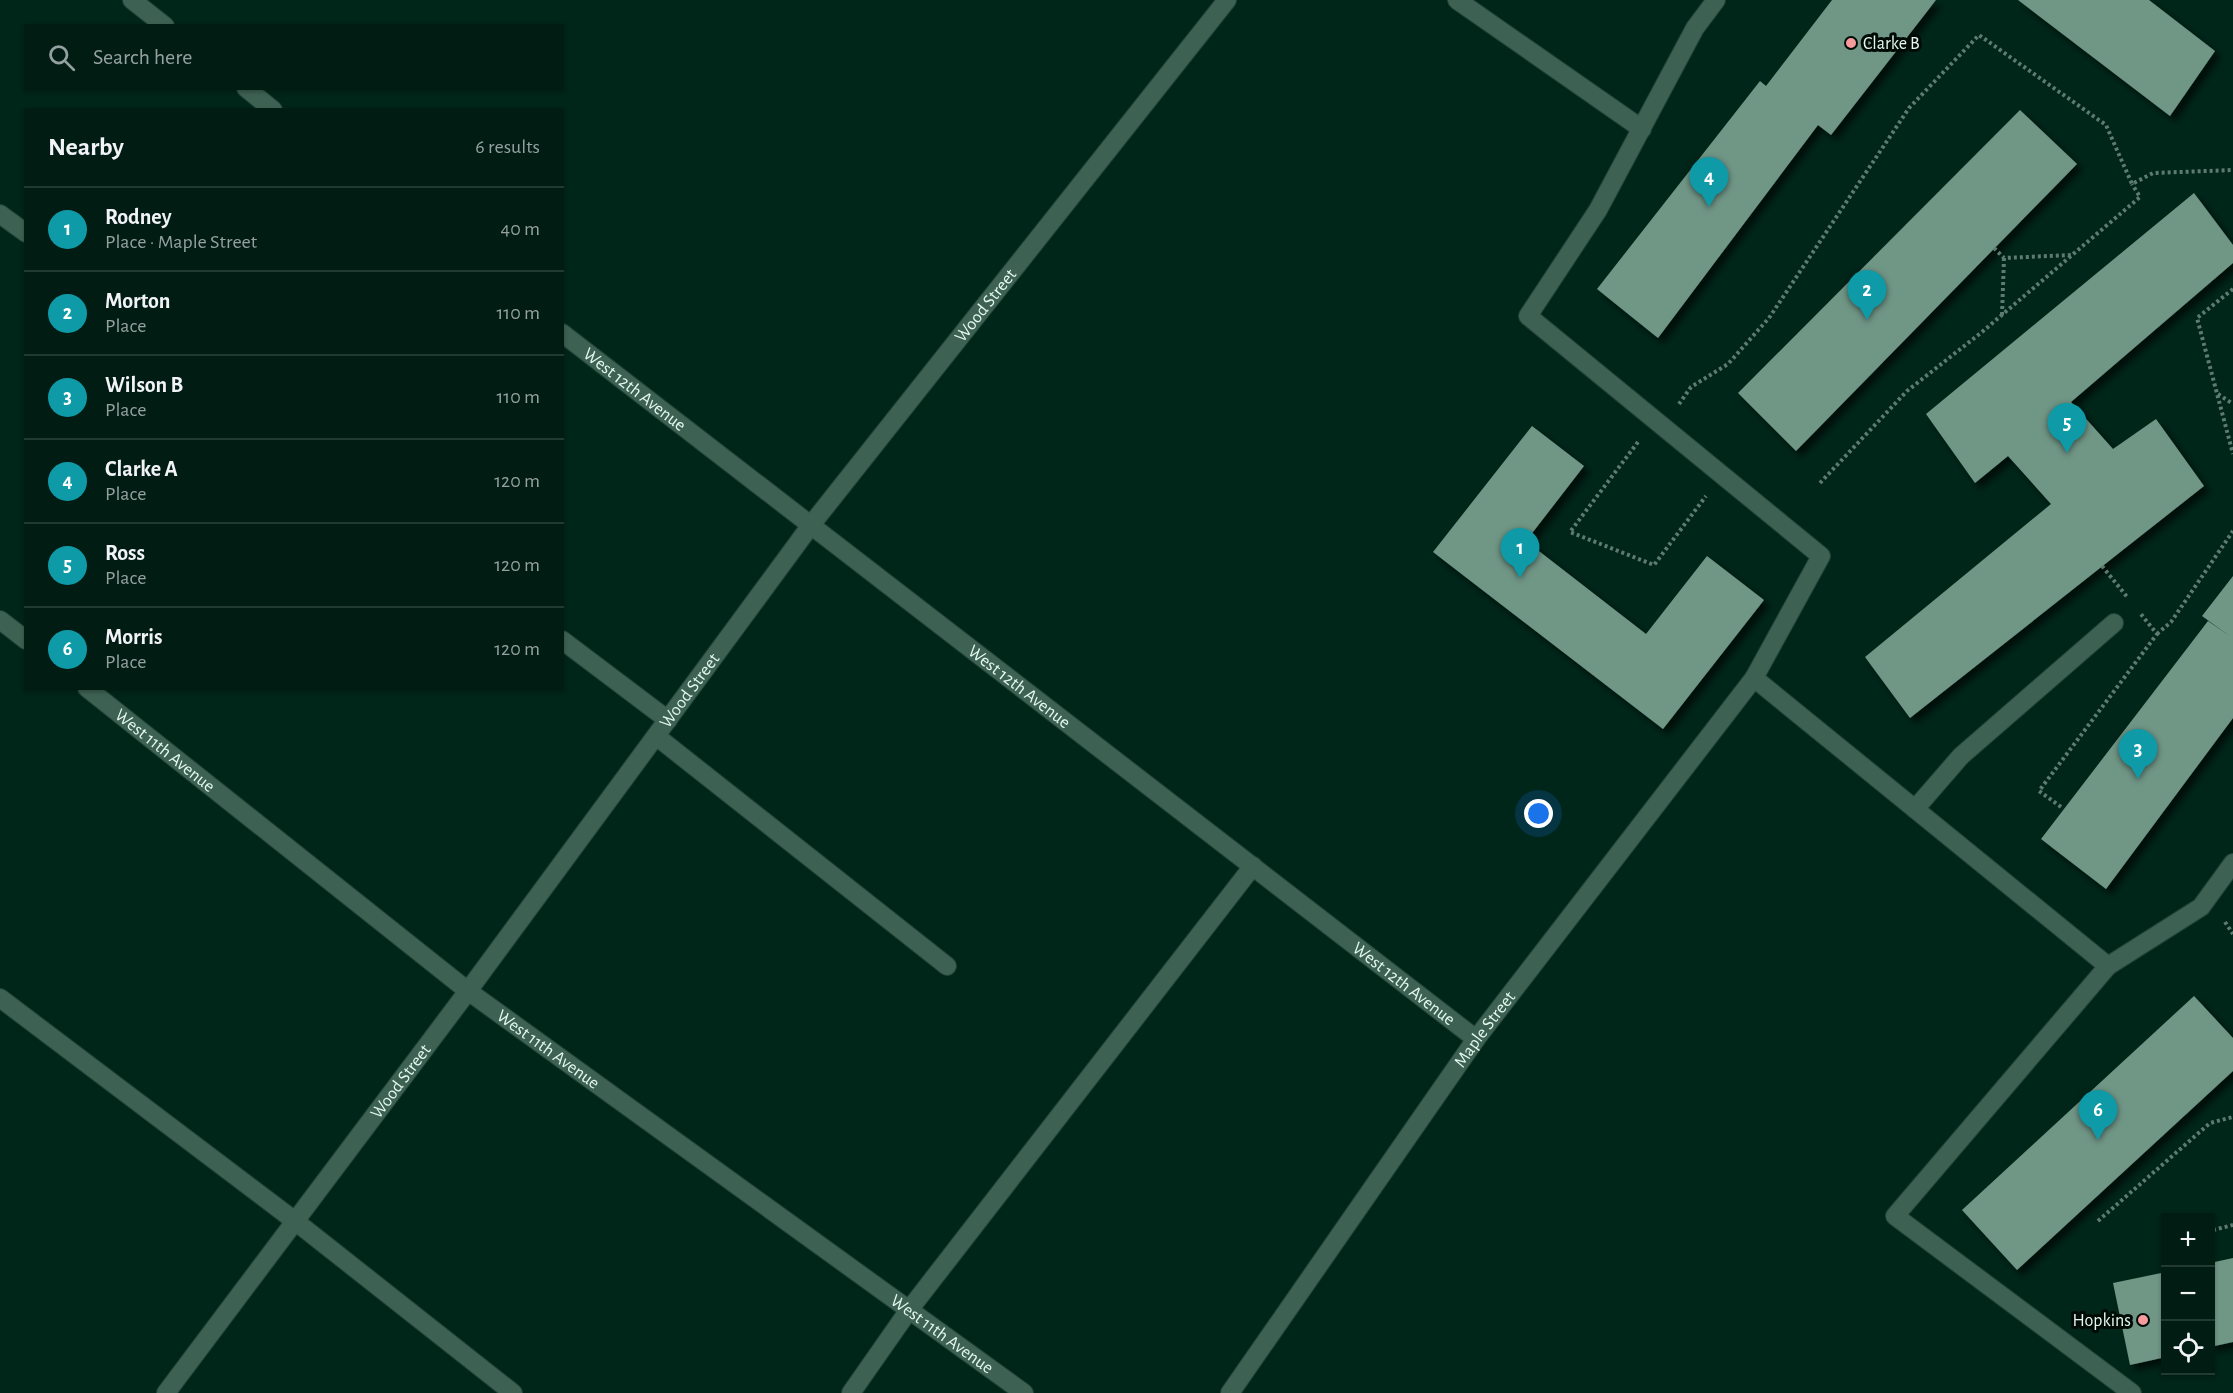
<!DOCTYPE html>
<html lang="en">
<head>
<meta charset="utf-8">
<style>
  :root { --surface:#001c13; --page:#0e2921; --text:#f1f3f6; --muted:#95a1a0; --line:#223a33; --accent:#f59b9e }
  body { margin:0; font-family:"Alegreya Sans",sans-serif; background:var(--page); color:var(--text) }
  .controls { position:absolute; right:18px; bottom:18px; display:grid; overflow:hidden; border-radius:0px; box-shadow:0 2px 4px #0004 }
  .controls button { width:54px; height:54px; display:grid; place-items:center; padding:0; border:0; border-bottom:2px solid var(--line); background:var(--surface); color:var(--text); font:30px sans-serif }
  .you { position:absolute; left:1539px; top:814px; width:21px; height:21px; margin:-15px; border:4px solid #fff; border-radius:50%; background:#1a73e8; box-shadow:0 0 0 9px #1a73e833 }
  .badge { display:grid; place-items:center; width:39px; height:39px; border-radius:50%; background:var(--accent); color:#fff; font-size:20px; font-weight:700 }
  .pin { position:absolute; translate:-50% -50px; filter:drop-shadow(0 2px 3px #0008) }
  .pin::after { content:''; position:absolute; top:32px; width:21px; height:18px; background:inherit; clip-path:polygon(0 0,100% 0,50% 100%) }
  .list { margin:0; padding:0; list-style:none }
  h2 { display:flex; justify-content:space-between; align-items:center; height:78px; margin:0; padding:0 24px; font-size:26px }
  h2 small { font-size:20px; font-weight:400; color:var(--muted) }
  .list li { display:grid; grid-template-columns:39px 1fr auto; gap:18px; align-items:center; box-sizing:border-box; height:84px; padding:0 24px; border-top:2px solid var(--line) }
  .list b { display:block; font-size:22px; white-space:nowrap }
  .list p { margin:0; font-size:20px; white-space:nowrap; color:var(--muted) }
  .list em { font-size:20px; font-style:normal; color:var(--muted) }
  .icon { flex:none; width:33px; height:33px; fill:none; stroke:currentColor; stroke-width:2; stroke-linecap:round; stroke-linejoin:round }
  .map { position:relative; flex:none; width:2233px; height:1393px; overflow:hidden }
  .search { position:absolute; background:var(--surface); box-shadow:0 2px 4px #0004; left:24px; top:24px; width:540px; height:66px; display:flex; align-items:center; gap:15px; box-sizing:border-box; padding:0 21px; border-radius:0px; color:var(--muted); font-size:22px }
  .panel { position:absolute; background:var(--surface); box-shadow:0 2px 4px #0004; left:24px; top:108px; width:540px; height:582px; border-radius:0px }
  .map>svg:first-child { display:block }
</style>
</head>
<body>
<div class="map">
<svg width="2233" height="1393" viewBox="0 0 2233 1393">
  <defs>
    <filter id="shadow"><feDropShadow dx="5.5" dy="5.5" stdDeviation="3" flood-color="#0009"/></filter>
  </defs>
  <rect width="100%" height="100%" fill="#002519"/>
  <g fill="#709686" filter="url(#shadow)">
    <polygon points="1832,0 1936,0 1831,135 1818,125 1658,338 1597,289 1760,81 1766,86"/>
    <polygon points="2018,0 2149,0 2215,51 2170,116"/>
    <polygon points="2020,110 2077,164 1796,451 1738,393"/>
    <polygon points="2194,193 2233,245 2233,263 2071,402 2113,449 2156,419 2204,486 1910,718 1865,657 2051,504 2008,456 1975,483 1926,414"/>
    <polygon points="1532,426 1584,466 1526,541 1646,634 1707,556 1764,600 1663,729 1433,552"/>
    <polygon points="2233,576 2233,718 2106,889 2041,839 2208,621 2231,637 2202,616"/>
    <polygon points="2194,996 2233,1038 2233,1071 2017,1270 1962,1210"/>
    <polygon points="2233,1258 2233,1342 2210,1347 2210,1263"/>
    <polygon points="2166,1272 2166,1357 2130,1365 2113,1283"/>
  </g>
  <g fill="none" stroke-linecap="round" stroke-linejoin="round">
    <g stroke="#204337" stroke-width="20">
      <g id="lane">
        <polyline points="1457,0 1642,129"/>
        <polyline points="1716,0 1695,28 1598,210 1528,316 1821,556 1754,678 2108,966 1895,1216 2132,1393"/>
        <polyline points="1915,809 1961,756 2114,623"/>
        <polyline points="2108,966 2201,907 2233,863"/>
      </g>
    </g>
    <g stroke="#204337" stroke-width="20">
      <g id="street">
        <polyline points="132,0 165,26"/>
        <polyline points="246,88 273,110"/>
        <polyline points="0,214 26,233"/>
        <path id="s1" d="M562 333 1476 1039"/>
        <polyline points="0,620 26,640"/>
        <polyline points="562,640 668,720"/>
        <path id="s2" d="M87 688 468 991 1024 1393"/>
        <polyline points="656,736 947,966"/>
        <polyline points="0,998 295,1221 513,1393"/>
        <path id="s3" d="M166 1393 468 991 811 525 1227 0"/>
        <polyline points="851,1393 909,1310 1253,866"/>
        <path id="s4" d="M1230 1393 1476 1039 1754 678"/>
      </g>
    </g>
    <g stroke="#5d7b71" stroke-width="4" stroke-dasharray="3 3" stroke-linecap="butt">
      <polyline points="1994,248 2004,258 2071,255"/>
      <polyline points="2233,289 2197,318 2233,454"/>
      <polyline points="2002,315 2004,258"/>
      <polyline points="2218,394 2233,404"/>
      <polyline points="1679,404 1691,387 1728,364 1769,318 1909,108 1979,35 2106,125 2132,184 2153,173 2233,170"/>
      <polyline points="1638,442 1570,532 1654,565 1706,496"/>
      <polyline points="1820,483 1907,391 1982,332 2140,197 2132,184"/>
      <polyline points="2102,566 2128,598"/>
      <polyline points="2157,634 2171,622 2233,531"/>
      <polyline points="2061,807 2039,791 2157,634 2140,613"/>
      <polyline points="2225,922 2233,934"/>
      <polyline points="2098,1221 2210,1123 2233,1117"/>
      <polyline points="2213,1230 2233,1225"/>
    </g>
    <use href="#lane" stroke="#3d6153" stroke-width="18"/>
    <use href="#street" stroke="#3d6153" stroke-width="18"/>
  </g>
  <g fill="#f59b9e" stroke="#010b06" stroke-width="2">
    <circle cx="1851" cy="43" r="6"/>
    <circle cx="2143" cy="1320" r="6"/>
  </g>
  <g text-anchor="middle" stroke-width="6" stroke-linejoin="round" paint-order="stroke">
    <g font-size="18" fill="#e4f8f0" stroke="#010b06" text-anchor="start">
      <text x="1863" y="49">Clarke B</text>
      <text x="2131" y="1326" text-anchor="end">Hopkins</text>
    </g>
    <g font-size="18" fill="#e4f8f0" stroke="#010b06">
      <text dy="6" stroke="none"><textPath href="#s3" startOffset="1362">Wood Street</textPath></text>
      <text dy="6" stroke="none"><textPath href="#s1" startOffset="92">West 12th Avenue</textPath></text>
      <text dy="6" stroke="none"><textPath href="#s1" startOffset="578">West 12th Avenue</textPath></text>
      <text dy="6" stroke="none"><textPath href="#s3" startOffset="876">Wood Street</textPath></text>
      <text dy="6" stroke="none"><textPath href="#s2" startOffset="100">West 11th Avenue</textPath></text>
      <text dy="6" stroke="none"><textPath href="#s1" startOffset="1064">West 12th Avenue</textPath></text>
      <text dy="6" stroke="none"><textPath href="#s4" startOffset="444">Maple Street</textPath></text>
      <text dy="6" stroke="none"><textPath href="#s2" startOffset="586">West 11th Avenue</textPath></text>
      <text dy="6" stroke="none"><textPath href="#s3" startOffset="390">Wood Street</textPath></text>
      <text dy="6" stroke="none"><textPath href="#s2" startOffset="1072">West 11th Avenue</textPath></text>
    </g>
  </g>
</svg>
<div class="controls">
<button>+</button>
<button>−</button>
<button><svg class="icon" aria-label="locate" viewBox="0 0 24 24"><circle cx="12" cy="12" r="6"/><path d="M12 2v4M12 18v4M2 12h4M18 12h4"/></svg></button>
</div>
<div class="you"></div>
<div class="pin badge" style="left:1520px;top:578px;background:#0f9aa8">1</div>
<div class="pin badge" style="left:1867px;top:320px;background:#0f9aa8">2</div>
<div class="pin badge" style="left:2138px;top:779px;background:#0f9aa8">3</div>
<div class="pin badge" style="left:1709px;top:207px;background:#0f9aa8">4</div>
<div class="pin badge" style="left:2067px;top:453px;background:#0f9aa8">5</div>
<div class="pin badge" style="left:2098px;top:1140px;background:#0f9aa8">6</div>
<div class="search"><svg class="icon" aria-label="search" viewBox="0 0 24 24"><circle cx="10" cy="10" r="6"/><path d="M15 15l6 6"/></svg>Search here</div>
<section class="panel">
<h2>Nearby<small>6 results</small></h2>
<ul class="list">
<li><span class="badge" style="background:#0f9aa8">1</span><div><b>Rodney</b><p>Place · Maple Street</p></div><em>40 m</em></li>
<li><span class="badge" style="background:#0f9aa8">2</span><div><b>Morton</b><p>Place</p></div><em>110 m</em></li>
<li><span class="badge" style="background:#0f9aa8">3</span><div><b>Wilson B</b><p>Place</p></div><em>110 m</em></li>
<li><span class="badge" style="background:#0f9aa8">4</span><div><b>Clarke A</b><p>Place</p></div><em>120 m</em></li>
<li><span class="badge" style="background:#0f9aa8">5</span><div><b>Ross</b><p>Place</p></div><em>120 m</em></li>
<li><span class="badge" style="background:#0f9aa8">6</span><div><b>Morris</b><p>Place</p></div><em>120 m</em></li>
</ul>
</section>
</div>
</body>
</html>
